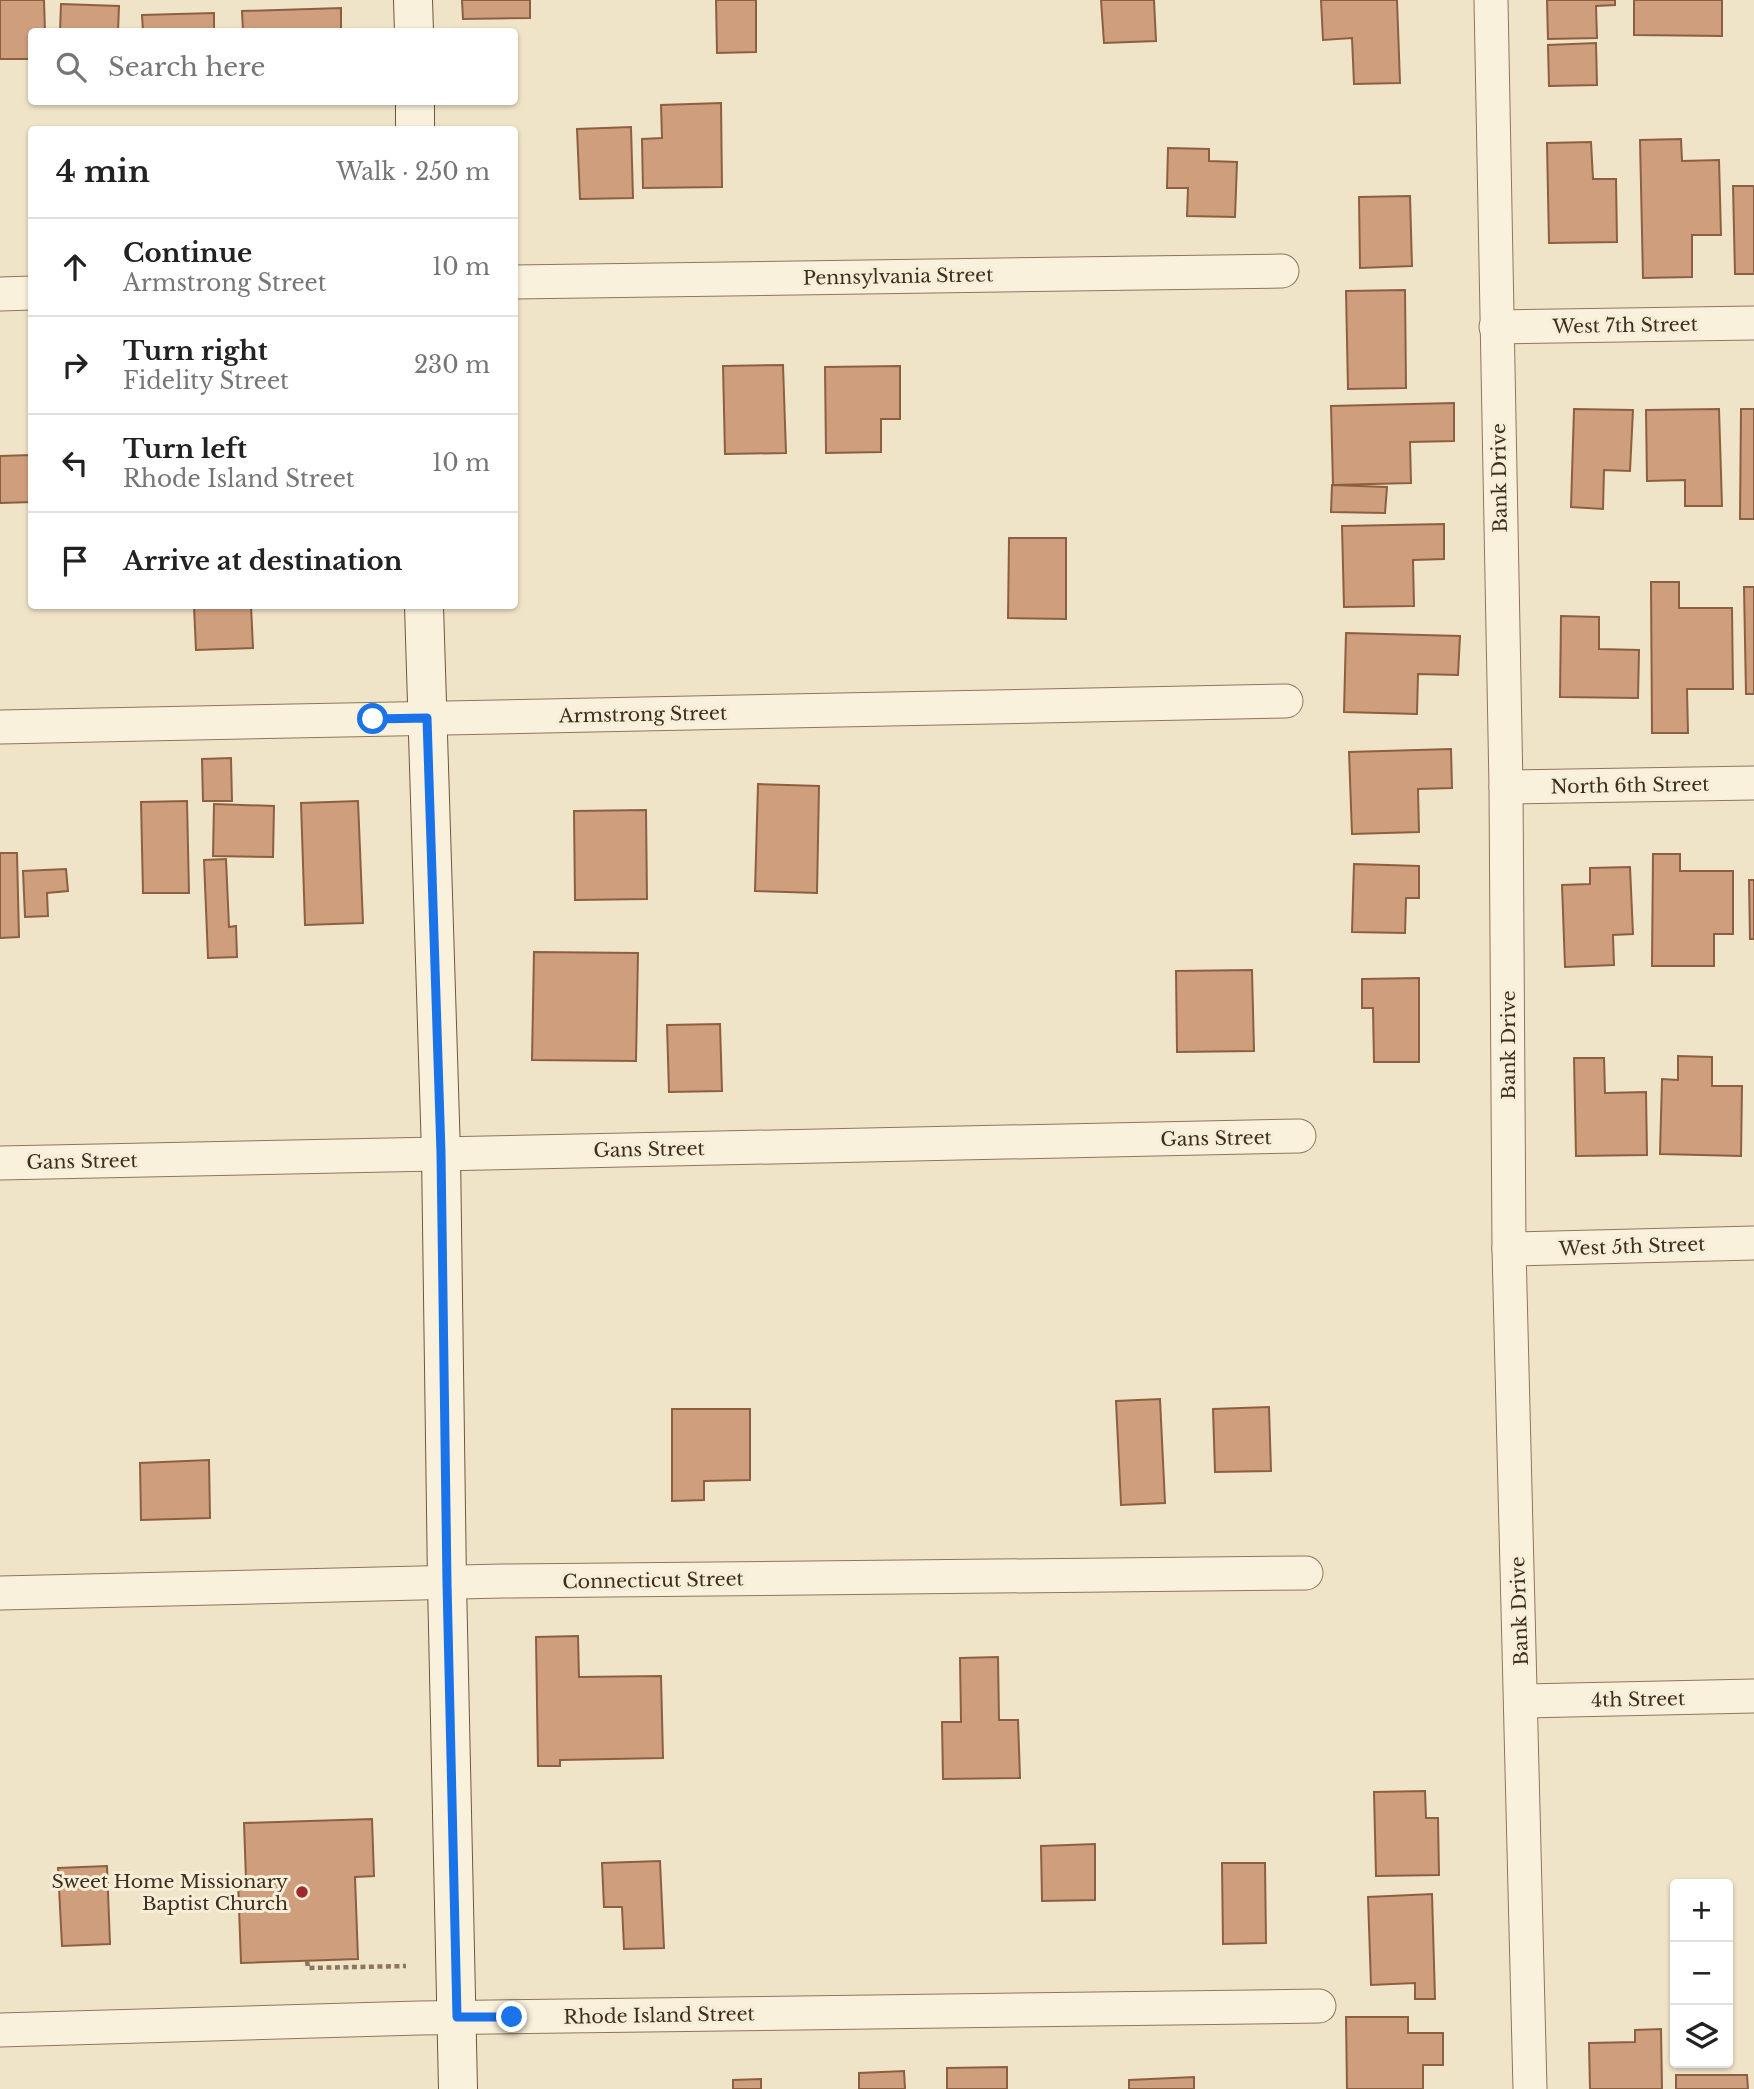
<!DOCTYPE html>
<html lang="en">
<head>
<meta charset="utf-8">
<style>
  :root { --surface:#fff; --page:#f6f6f6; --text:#222; --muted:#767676; --line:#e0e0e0 }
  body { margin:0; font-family:"Libre Baskerville",serif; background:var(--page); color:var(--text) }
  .controls { position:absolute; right:21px; bottom:21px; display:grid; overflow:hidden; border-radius:7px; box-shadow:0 2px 5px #0004 }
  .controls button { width:63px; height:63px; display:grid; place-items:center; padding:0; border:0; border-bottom:2px solid var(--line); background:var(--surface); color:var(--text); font:35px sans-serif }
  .stop { position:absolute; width:21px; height:21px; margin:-16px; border:5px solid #1a73e8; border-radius:50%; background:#fff }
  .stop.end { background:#1a73e8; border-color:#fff; box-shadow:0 2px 7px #0008 }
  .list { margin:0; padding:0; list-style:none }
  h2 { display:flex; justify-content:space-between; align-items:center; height:91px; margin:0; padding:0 28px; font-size:30px }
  h2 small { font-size:23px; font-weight:400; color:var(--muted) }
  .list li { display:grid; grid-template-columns:46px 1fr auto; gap:21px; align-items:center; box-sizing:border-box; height:98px; padding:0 28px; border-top:2px solid var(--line) }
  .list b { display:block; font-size:26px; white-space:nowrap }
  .list p { margin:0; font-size:23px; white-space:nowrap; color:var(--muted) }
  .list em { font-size:23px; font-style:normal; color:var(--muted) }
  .icon { flex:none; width:38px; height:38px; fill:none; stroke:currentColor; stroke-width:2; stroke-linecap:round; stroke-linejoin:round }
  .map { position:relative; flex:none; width:1754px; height:2089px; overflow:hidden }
  .search { position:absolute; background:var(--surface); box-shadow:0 2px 5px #0004; left:28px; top:28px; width:490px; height:77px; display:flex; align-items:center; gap:18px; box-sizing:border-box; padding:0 24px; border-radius:7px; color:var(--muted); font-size:26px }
  .panel { position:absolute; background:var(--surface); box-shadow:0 2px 5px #0004; left:28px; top:126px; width:490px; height:483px; border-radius:7px }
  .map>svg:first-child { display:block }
</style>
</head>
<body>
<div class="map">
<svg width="1754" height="2089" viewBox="0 0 1754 2089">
  <rect width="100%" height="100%" fill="#f0e4c8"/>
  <g fill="#cf9f7d" stroke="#8d5f41" stroke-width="2">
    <polygon points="0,0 44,0 45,32 32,32 32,59 0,59"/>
    <polygon points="462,0 530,0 530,18 463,19"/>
    <polygon points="716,0 756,0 756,52 717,53"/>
    <polygon points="1101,0 1154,0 1156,41 1104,43"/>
    <polygon points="1321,0 1397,0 1400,83 1354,84 1352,38 1323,40"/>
    <polygon points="1547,0 1615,0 1615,5 1596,6 1597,38 1548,39"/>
    <polygon points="1634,0 1722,0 1722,36 1634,35"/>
    <polygon points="61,4 119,6 118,32 60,32"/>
    <polygon points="341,8 341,32 243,32 242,11"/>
    <polygon points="214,13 214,32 143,32 142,15"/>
    <polygon points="1596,43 1597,85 1549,86 1548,45"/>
    <polygon points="721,103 722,187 643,188 642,139 662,138 661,105"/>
    <polygon points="631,127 633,198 580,199 577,129"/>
    <polygon points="1681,139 1682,161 1719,160 1721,235 1692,235 1692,277 1643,278 1640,140"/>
    <polygon points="1591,142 1593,179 1616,179 1617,242 1549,243 1547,143"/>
    <polygon points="1168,148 1209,149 1209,161 1237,162 1235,217 1187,216 1188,188 1167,188"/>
    <polygon points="1733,186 1754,186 1754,274 1735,274"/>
    <polygon points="1410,196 1412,266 1360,268 1359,197"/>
    <polygon points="1405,290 1406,388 1348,389 1346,291"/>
    <polygon points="783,365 786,453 725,454 723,366"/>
    <polygon points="900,366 900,419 881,419 881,452 826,453 825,367"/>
    <polygon points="1454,403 1454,441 1410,442 1411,483 1333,485 1331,406"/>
    <polygon points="1574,409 1633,410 1630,471 1604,470 1603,509 1571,507"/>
    <polygon points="1719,409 1722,506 1685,506 1685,480 1647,481 1646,410"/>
    <polygon points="1741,409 1754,409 1754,519 1740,519"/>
    <polygon points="32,455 32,502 0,503 0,456"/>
    <polygon points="1332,485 1387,487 1385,513 1331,512"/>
    <polygon points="1444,524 1444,559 1413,560 1414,606 1344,607 1342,526"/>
    <polygon points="1009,538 1066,538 1066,619 1008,618"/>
    <polygon points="1651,582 1679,582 1679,608 1732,608 1733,689 1687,689 1688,733 1652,733"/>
    <polygon points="1744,587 1754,587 1754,694 1746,694"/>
    <polygon points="194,606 251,606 253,648 196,650"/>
    <polygon points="1561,616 1599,617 1599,649 1639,650 1638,698 1560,697"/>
    <polygon points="1346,633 1460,636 1458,675 1418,674 1417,714 1344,712"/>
    <polygon points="1451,749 1452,788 1418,789 1419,832 1352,834 1349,752"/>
    <polygon points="231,758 232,801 203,801 202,759"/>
    <polygon points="758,784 819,786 817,893 755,891"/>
    <polygon points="187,801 189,893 143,893 141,802"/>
    <polygon points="358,801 363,923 305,925 301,803"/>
    <polygon points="214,804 274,806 273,857 213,856"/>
    <polygon points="646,810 647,899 575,900 574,811"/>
    <polygon points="0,853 17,853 19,937 0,938"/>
    <polygon points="1653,854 1680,854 1680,871 1733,871 1733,934 1714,934 1714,966 1652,966"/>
    <polygon points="226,859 229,927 236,926 237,957 208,958 204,860"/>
    <polygon points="1354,864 1419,866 1419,898 1406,898 1405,933 1352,932"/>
    <polygon points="1630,867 1633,934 1613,935 1614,965 1565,967 1562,885 1590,884 1590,868"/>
    <polygon points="66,869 68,891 47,893 48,916 25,917 23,871"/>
    <polygon points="1749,880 1754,880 1754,939 1750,939"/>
    <polygon points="534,952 638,953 636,1061 532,1060"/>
    <polygon points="1252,970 1254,1051 1177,1052 1176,971"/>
    <polygon points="1419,978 1419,1062 1374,1062 1373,1008 1362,1008 1362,979"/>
    <polygon points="720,1024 722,1091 669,1092 667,1025"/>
    <polygon points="1678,1056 1712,1057 1712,1086 1742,1086 1741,1156 1660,1154 1662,1079 1678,1080"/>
    <polygon points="1574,1058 1604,1058 1605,1093 1646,1092 1647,1155 1576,1156"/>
    <polygon points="1160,1399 1165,1503 1121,1505 1116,1401"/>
    <polygon points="1269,1407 1271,1471 1215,1472 1213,1409"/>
    <polygon points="672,1409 750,1409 750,1480 704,1481 704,1500 672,1501"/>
    <polygon points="209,1460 210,1518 141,1520 140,1463"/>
    <polygon points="578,1636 579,1677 661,1676 663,1758 560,1760 560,1766 538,1766 536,1637"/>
    <polygon points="998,1657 999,1720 1018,1720 1020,1778 943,1779 942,1722 961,1722 960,1658"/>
    <polygon points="1425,1791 1426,1818 1438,1818 1439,1875 1376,1876 1374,1792"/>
    <polygon points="372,1819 374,1876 355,1877 358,1959 241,1963 238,1880 246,1879 244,1823"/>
    <polygon points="1095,1844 1095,1900 1042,1901 1041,1846"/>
    <polygon points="660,1861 664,1948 624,1949 622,1907 604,1907 602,1863"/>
    <polygon points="1222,1863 1265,1863 1266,1943 1223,1944"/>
    <polygon points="107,1866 110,1944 62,1946 58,1868"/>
    <polygon points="1432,1894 1435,1999 1415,1999 1415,1983 1371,1985 1368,1897"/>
    <polygon points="1346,2017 1408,2017 1408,2033 1443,2033 1443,2065 1423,2065 1423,2089 1347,2089"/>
    <polygon points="1661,2029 1662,2089 1590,2089 1589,2043 1635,2042 1635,2030"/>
    <polygon points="1007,2067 1007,2089 947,2089 947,2068"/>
    <polygon points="904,2071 905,2089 859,2089 859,2073"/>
    <polygon points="1676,2075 1747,2075 1748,2089 1676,2089"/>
    <polygon points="1194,2077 1194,2089 1129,2089 1129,2080"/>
    <polygon points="761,2079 761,2089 733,2089 733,2080"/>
  </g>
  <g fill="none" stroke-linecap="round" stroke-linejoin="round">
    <g stroke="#8d765c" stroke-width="35">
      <g id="minor">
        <polyline points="1491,0 1506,787 1509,1249 1530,2089"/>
        <polyline points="514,282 1282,271"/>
        <polyline points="0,294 32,293"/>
        <polyline points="1496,327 1754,323"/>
        <polyline points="0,727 1286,701"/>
        <polyline points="1506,787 1754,783"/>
        <polyline points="0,1163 1299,1136"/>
        <polyline points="1509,1249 1754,1243"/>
        <polyline points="0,1593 502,1581 1306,1573"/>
        <polyline points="1521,1701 1754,1696"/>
        <polyline points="0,2030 419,2018 1319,2006"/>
      </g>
    </g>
    <g stroke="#6f573f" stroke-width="40">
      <g id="secondary">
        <polyline points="413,0 414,32"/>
        <polyline points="415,102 415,130"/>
        <polyline points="424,606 441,1153 447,1582 458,2089"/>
      </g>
    </g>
    <polyline stroke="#8d765c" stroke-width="4.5" stroke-dasharray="5 3.5" stroke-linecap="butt" points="307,1961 308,1968 406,1966"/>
    <use href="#minor" stroke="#faf1dc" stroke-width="33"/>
    <use href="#secondary" stroke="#faf1dc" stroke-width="38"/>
  </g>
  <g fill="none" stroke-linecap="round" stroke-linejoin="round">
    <polyline stroke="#1a73e8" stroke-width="9" points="373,719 427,718 441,1153 447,1583 457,2017 512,2017"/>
  </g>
  <circle fill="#9e2a2b" stroke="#f7eed8" stroke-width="2.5" cx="302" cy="1892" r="7"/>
  <g text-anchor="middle" stroke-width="6" stroke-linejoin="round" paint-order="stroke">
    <g font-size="19" fill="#3d2e20" stroke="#f7eed8">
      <text transform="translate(898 276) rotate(-1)" y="7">Pennsylvania Street</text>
      <text transform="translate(1625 325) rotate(-1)" y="7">West 7th Street</text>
      <text transform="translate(1499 478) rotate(-91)" y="7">Bank Drive</text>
      <text transform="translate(643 714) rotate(-1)" y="7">Armstrong Street</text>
      <text transform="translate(1630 785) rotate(-1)" y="7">North 6th Street</text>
      <text transform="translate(1508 1045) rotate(-90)" y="7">Bank Drive</text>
      <text transform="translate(1216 1138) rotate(-1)" y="7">Gans Street</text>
      <text transform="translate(649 1149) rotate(-1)" y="7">Gans Street</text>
      <text transform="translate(82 1161) rotate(-1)" y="7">Gans Street</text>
      <text transform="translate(1632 1246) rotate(-2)" y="7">West 5th Street</text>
      <text transform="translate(653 1580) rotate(-1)" y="7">Connecticut Street</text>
      <text transform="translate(1519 1611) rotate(-92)" y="7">Bank Drive</text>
      <text transform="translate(1638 1699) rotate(-1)" y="7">4th Street</text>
      <text transform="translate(659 2015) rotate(-1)" y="7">Rhode Island Street</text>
    </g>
    <g font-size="19" fill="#3d2e20" stroke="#f7eed8" text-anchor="end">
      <text x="288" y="1888">Sweet Home Missionary<tspan x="288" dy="22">Baptist Church</tspan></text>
    </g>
  </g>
</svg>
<div class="controls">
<button>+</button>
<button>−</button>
<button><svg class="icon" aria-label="layers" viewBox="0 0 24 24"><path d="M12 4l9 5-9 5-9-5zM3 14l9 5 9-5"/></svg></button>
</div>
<div class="stop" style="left:373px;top:719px"></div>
<div class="stop end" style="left:512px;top:2017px"></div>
<div class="search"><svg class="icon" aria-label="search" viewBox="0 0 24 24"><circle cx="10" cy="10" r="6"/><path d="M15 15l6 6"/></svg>Search here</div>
<section class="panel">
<h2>4 min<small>Walk · 250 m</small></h2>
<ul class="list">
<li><svg class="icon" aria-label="ahead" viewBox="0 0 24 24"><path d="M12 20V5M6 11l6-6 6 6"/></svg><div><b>Continue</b><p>Armstrong Street</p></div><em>10 m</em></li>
<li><svg class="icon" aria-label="right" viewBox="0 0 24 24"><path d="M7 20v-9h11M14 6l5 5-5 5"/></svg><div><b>Turn right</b><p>Fidelity Street</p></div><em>230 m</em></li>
<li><svg class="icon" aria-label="left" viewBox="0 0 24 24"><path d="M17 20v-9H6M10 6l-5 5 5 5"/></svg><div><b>Turn left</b><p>Rhode Island Street</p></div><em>10 m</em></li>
<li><svg class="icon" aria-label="arrive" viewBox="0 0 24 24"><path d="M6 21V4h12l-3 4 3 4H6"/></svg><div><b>Arrive at destination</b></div></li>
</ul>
</section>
</div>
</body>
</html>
